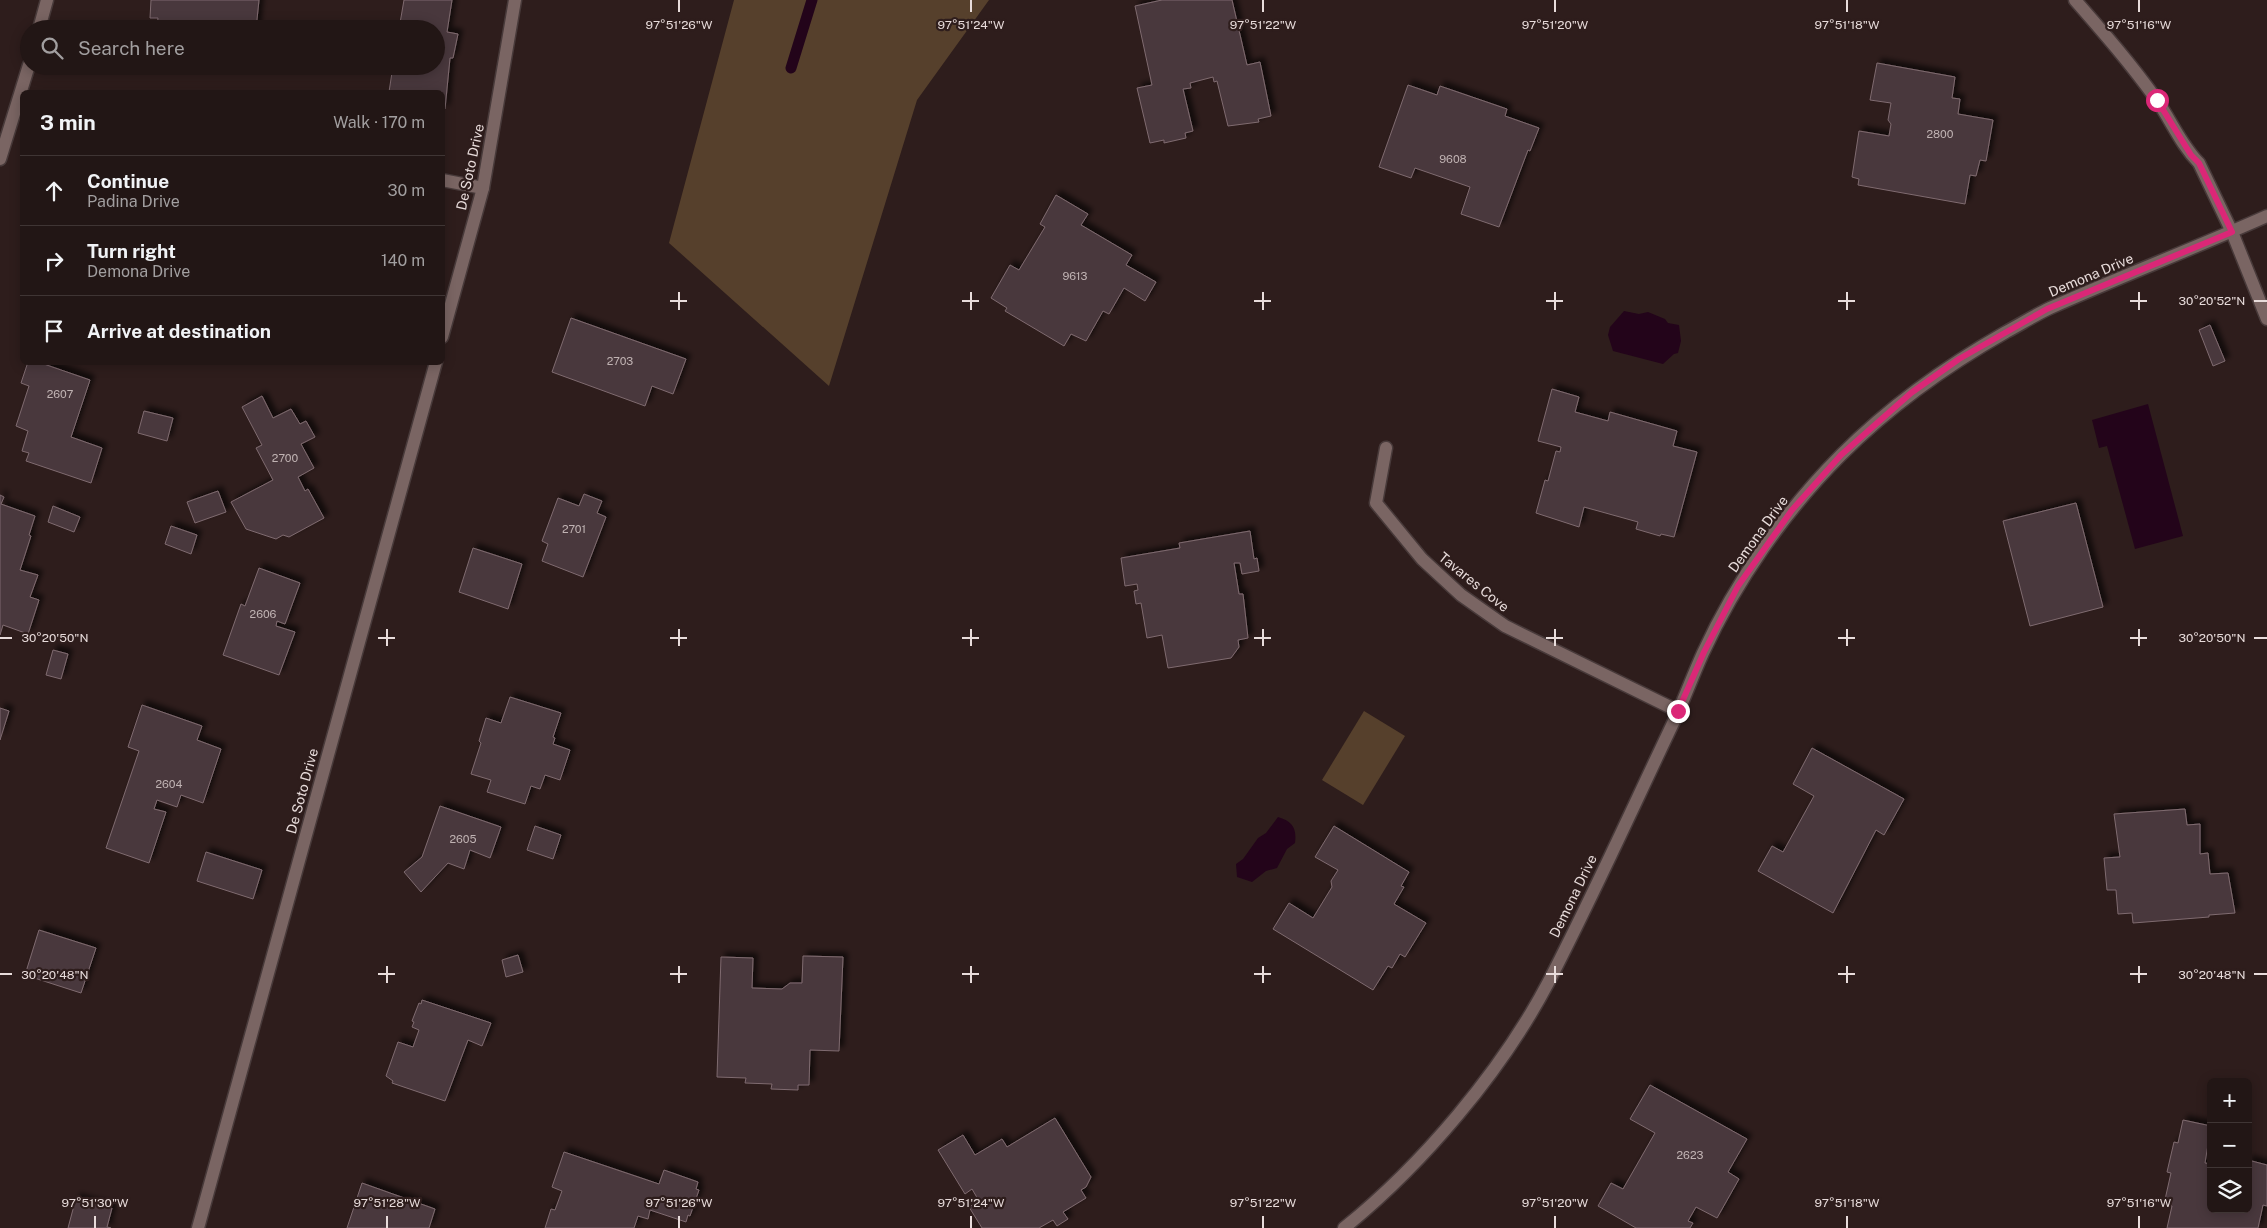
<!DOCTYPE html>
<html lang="en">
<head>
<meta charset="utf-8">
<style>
  :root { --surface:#221615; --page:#2a1f1e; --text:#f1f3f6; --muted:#a29fa0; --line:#3f3534 }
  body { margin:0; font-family:"Public Sans",sans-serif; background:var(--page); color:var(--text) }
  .controls { position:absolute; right:15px; bottom:15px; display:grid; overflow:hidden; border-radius:8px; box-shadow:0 2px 12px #0003 }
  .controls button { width:45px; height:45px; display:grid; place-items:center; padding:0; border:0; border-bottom:1px solid var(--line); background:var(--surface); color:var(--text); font:25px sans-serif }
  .stop { position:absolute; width:15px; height:15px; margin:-11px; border:4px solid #db2777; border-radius:50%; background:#fff }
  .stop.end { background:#db2777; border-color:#fff; box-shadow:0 1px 5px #0008 }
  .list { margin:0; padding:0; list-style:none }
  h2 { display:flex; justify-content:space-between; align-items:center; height:65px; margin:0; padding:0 20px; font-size:21px }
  h2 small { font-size:16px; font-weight:400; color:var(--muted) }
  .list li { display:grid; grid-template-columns:32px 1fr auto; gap:15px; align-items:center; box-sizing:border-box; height:70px; padding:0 20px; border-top:1px solid var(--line) }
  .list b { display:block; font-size:19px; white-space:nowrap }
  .list p { margin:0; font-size:16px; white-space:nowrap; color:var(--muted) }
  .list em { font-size:16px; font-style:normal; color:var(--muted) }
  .icon { flex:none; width:28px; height:28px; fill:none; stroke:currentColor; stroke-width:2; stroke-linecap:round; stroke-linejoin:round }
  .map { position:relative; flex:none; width:2267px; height:1228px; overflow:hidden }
  .search { position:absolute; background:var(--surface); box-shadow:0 2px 12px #0003; left:20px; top:20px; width:425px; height:55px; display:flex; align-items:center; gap:12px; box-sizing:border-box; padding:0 18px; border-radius:28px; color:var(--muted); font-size:19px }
  .panel { position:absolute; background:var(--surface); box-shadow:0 2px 12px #0003; left:20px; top:90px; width:425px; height:275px; border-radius:8px }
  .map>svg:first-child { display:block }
</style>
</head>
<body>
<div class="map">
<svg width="2267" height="1228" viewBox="0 0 2267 1228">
  <defs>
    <filter id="shadow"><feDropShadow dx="4.5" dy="-4.5" stdDeviation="2.5" flood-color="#0009"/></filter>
  </defs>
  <rect width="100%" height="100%" fill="#2e1d1c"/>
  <g fill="#56402c">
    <polygon points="734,0 989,0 917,100 829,386 669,243"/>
    <polygon points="1364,711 1405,736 1363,805 1322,780"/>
  </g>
  <g fill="#23041a">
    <polygon points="1624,311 1639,314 1648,312 1665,319 1668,323 1679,325 1681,341 1678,353 1674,354 1663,364 1613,351 1608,335 1610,327"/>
    <polygon points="2148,404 2183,536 2135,549 2107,446 2099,448 2092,420"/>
    <path d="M1278 817C1292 821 1297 828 1295 843L1287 849 1277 868 1266 871 1252 882 1237 877 1236 864 1243 859 1258 838 1266 833Z"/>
  </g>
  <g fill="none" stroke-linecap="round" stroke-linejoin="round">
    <polyline stroke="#23041a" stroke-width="11" points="791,68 812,0"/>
  </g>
  <g fill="#49373c" stroke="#7f6b70" filter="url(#shadow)">
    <polygon points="151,0 259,0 256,29 157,28 158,18 150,18"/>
    <polygon points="404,0 452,0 447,32 458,34 453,58 450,58 445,109 442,108 442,92 389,92 393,66 436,66 436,29 399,29"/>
    <polygon points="1162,0 1232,0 1247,65 1260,62 1271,116 1258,119 1259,122 1228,126 1217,81 1214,82 1213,77 1190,83 1191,88 1183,89 1193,131 1185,133 1186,138 1164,143 1164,140 1150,143 1137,88 1152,85 1135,6"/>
    <polygon points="1877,63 1955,77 1952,98 1960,99 1958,114 1993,120 1986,161 1980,160 1976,176 1970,175 1965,204 1858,185 1859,179 1852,177 1859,131 1889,136 1891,124 1888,120 1891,103 1870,100"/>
    <polygon points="1408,85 1437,95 1440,86 1507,109 1505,116 1539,128 1530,151 1528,150 1499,227 1461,214 1470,187 1415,168 1411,178 1379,167"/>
    <polygon points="1056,195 1088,214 1081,225 1132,255 1126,265 1156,282 1145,301 1124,288 1109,314 1103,311 1086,341 1071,334 1064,346 1005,311 1007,308 991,298 1010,265 1019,270 1045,227 1040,224"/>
    <polygon points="571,318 686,359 673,394 652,386 645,406 552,372"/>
    <polygon points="2210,325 2225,361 2213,366 2199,330"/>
    <polygon points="28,362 38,362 90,380 71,437 102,448 91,483 26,461 29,453 22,451 28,431 16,426 29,386 21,383"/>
    <polygon points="1552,389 1579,397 1575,412 1608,421 1610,412 1677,431 1673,446 1697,452 1674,537 1661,534 1660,536 1636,529 1638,522 1584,507 1579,527 1536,513 1545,480 1548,481 1556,451 1560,452 1561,447 1538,441"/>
    <polygon points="262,396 273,418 291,409 300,424 306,421 315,437 301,444 314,468 298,477 305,491 308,489 324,518 289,537 283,535 276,539 246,529 231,502 273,480 256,448 262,445 242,407"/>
    <polygon points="144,411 173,418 167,441 138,433"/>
    <polygon points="218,491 226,512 195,523 187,502"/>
    <polygon points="584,494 602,501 597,513 606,517 583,577 542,561 548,544 542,541 558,498 579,506"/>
    <polygon points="0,495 4,497 1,504 35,516 29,535 31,536 20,570 38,575 30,597 39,600 28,634 3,625 0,635"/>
    <polygon points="2076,503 2103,607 2030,626 2003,521"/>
    <polygon points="53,506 80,517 74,532 48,522"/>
    <polygon points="171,526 197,535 191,554 165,544"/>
    <polygon points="1250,531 1254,559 1257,558 1259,571 1242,574 1240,563 1234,563 1239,594 1243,594 1248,638 1238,640 1239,647 1231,658 1168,668 1162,635 1147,638 1141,603 1136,604 1134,591 1138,590 1137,584 1125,586 1121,558 1180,548 1179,543"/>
    <polygon points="473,548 522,564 508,609 459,592"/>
    <polygon points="259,568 300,583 285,624 277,621 276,626 295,632 279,675 223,655 241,604 245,606"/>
    <polygon points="53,650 68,654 61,679 46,675"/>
    <polygon points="510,697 561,713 553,737 555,738 553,744 570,750 560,780 545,775 540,789 531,786 525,804 487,792 491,780 471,774 481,743 479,741 486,718 501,723"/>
    <polygon points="142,705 202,726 197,740 221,749 203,803 181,795 177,807 157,800 154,809 166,812 149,863 106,848 139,751 128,747"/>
    <polygon points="0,708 9,711 0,740"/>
    <polygon points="1812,748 1904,799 1884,835 1876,830 1833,913 1758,871 1772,846 1783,852 1814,796 1793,784"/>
    <polygon points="440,806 501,827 490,858 470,850 464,869 448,863 421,892 404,872 422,857"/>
    <polygon points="2185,809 2187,825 2200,824 2200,854 2208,853 2210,874 2228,873 2235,913 2209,915 2209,917 2133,923 2132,913 2118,914 2116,890 2107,890 2104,858 2120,857 2114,814"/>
    <polygon points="535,826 561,835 553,859 527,850"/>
    <polygon points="1334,826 1409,872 1401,886 1404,887 1394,904 1426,923 1405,957 1400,954 1392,968 1388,966 1373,990 1273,929 1289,903 1313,918 1332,887 1331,881 1338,870 1315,857"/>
    <polygon points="206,852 262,870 253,899 197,881"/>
    <polygon points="39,930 96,948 81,993 25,975"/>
    <polygon points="518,955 523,972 506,977 502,960"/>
    <polygon points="803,956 843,957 839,1051 810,1050 809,1085 798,1085 798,1090 771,1089 772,1084 745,1083 746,1078 717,1077 721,957 753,958 752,988 782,989 790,983 802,983"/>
    <polygon points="422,1000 491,1023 482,1046 468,1040 445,1101 392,1083 393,1081 386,1076 398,1042 413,1047 419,1030 412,1027 414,1022 412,1021 419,1003 421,1004"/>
    <polygon points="1650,1085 1747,1139 1728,1172 1739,1179 1717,1218 1696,1207 1688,1221 1693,1223 1690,1228 1636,1228 1598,1206 1611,1183 1623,1189 1655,1133 1630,1119"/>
    <polygon points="1055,1118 1091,1177 1086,1187 1081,1190 1086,1198 1063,1212 1068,1219 1057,1226 1053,1220 1039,1228 982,1228 969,1207 979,1201 972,1189 965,1194 938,1150 963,1135 975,1155 1002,1139 1007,1147"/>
    <polygon points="2183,1120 2211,1126 2205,1163 2211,1164 2211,1209 2248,1209 2248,1160 2267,1165 2267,1206 2263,1205 2258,1228 2167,1228 2172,1206 2164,1204 2171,1173 2167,1172 2174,1142 2178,1143"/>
    <polygon points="564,1152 659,1184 664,1170 698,1182 696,1189 699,1190 690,1216 688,1215 686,1222 650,1210 648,1219 638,1216 634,1228 545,1228 551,1209 555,1210 562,1191 552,1187"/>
    <polygon points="362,1183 435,1209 429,1228 347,1228"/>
    <polygon points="76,1198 112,1208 107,1227 111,1228 68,1228"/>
  </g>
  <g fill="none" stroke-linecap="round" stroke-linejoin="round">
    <g stroke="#483a3a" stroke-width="15">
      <g id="minor">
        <path d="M2075 0C2103 32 2131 64 2156 99 2171 120 2181 145 2199 163L2232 232 2267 319"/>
        <polyline points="39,29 47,0"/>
        <polyline points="0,159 29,65"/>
        <polyline points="442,180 483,188"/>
        <polyline points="442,337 483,188 515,0"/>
        <polyline points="1386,448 1376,503 1422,559 1461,595 1505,626 1678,711"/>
        <polyline points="198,1228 436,362"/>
        <path d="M1344 1228C1422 1165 1501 1072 1548 983 1593 896 1633 807 1675 719 1685 697 1693 675 1703 653 1736 581 1785 511 1841 455 1890 406 1946 366 2006 332 2021 324 2035 315 2050 308 2122 276 2195 248 2267 216"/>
      </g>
    </g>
    <use href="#minor" stroke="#7a6563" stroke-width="12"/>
  </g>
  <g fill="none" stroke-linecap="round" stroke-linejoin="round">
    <polyline stroke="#db2777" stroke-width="6" points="1678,711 1704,652 1738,586 1792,510 1841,455 1911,393 1959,359 2047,309 2232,232 2199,163 2191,155 2157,100"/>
  </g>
  <path fill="none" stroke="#e8dcdb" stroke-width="2" d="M679 0V12M971 0V12M1263 0V12M1555 0V12M1847 0V12M2139 0V12M679 292V310M971 292V310M1263 292V310M1555 292V310M1847 292V310M2139 292V310M670 301H687M962 301H979M1254 301H1271M1546 301H1563M1838 301H1855M2130 301H2147M2254 301H2267M387 629V646M679 629V646M971 629V646M1263 629V646M1555 629V646M1847 629V646M2139 629V646M0 638H12M378 638H395M670 638H687M962 638H979M1254 638H1271M1546 638H1563M1838 638H1855M2130 638H2147M2254 638H2267M387 966V983M679 966V983M971 966V983M1263 966V983M1555 966V983M1847 966V983M2139 966V983M0 974H12M378 974H395M670 974H687M962 974H979M1254 974H1271M1546 974H1563M1838 974H1855M2130 974H2147M2254 974H2267M95 1216V1228M387 1216V1228M679 1216V1228M971 1216V1228M1263 1216V1228M1555 1216V1228M1847 1216V1228M2139 1216V1228"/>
  <g text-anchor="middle" stroke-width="4.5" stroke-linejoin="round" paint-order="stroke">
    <g font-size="11" fill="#c0b3b3">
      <text x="1940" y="138">2800</text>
      <text x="1453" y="163">9608</text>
      <text x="1075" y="280">9613</text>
      <text x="620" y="365">2703</text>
      <text x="60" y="398">2607</text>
      <text x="285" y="462">2700</text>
      <text x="574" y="533">2701</text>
      <text x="263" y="618">2606</text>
      <text x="169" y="788">2604</text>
      <text x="463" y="843">2605</text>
      <text x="1690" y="1159">2623</text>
    </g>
    <g font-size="14" fill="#e8dcdb" stroke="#2e1d1c">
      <text transform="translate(470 167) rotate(-78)" y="5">De Soto Drive</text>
      <text transform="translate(2091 275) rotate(-23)" y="5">Demona Drive</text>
      <text transform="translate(1758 534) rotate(-54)" y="5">Demona Drive</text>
      <text transform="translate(1474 582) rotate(39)" y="5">Tavares Cove</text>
      <text transform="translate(302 791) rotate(-75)" y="5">De Soto Drive</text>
      <text transform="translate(1573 896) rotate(-64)" y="5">Demona Drive</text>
    </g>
  </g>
  <g font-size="12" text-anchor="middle" fill="#e8dcdb" stroke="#2e1d1c" stroke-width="4.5" stroke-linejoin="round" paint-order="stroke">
    <text x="679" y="29">97°51'26"W</text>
    <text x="971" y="29">97°51'24"W</text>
    <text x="1263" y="29">97°51'22"W</text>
    <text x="1555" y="29">97°51'20"W</text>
    <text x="1847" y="29">97°51'18"W</text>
    <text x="2139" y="29">97°51'16"W</text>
    <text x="2212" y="305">30°20'52"N</text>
    <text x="55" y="642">30°20'50"N</text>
    <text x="2212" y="642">30°20'50"N</text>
    <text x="55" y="979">30°20'48"N</text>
    <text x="2212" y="979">30°20'48"N</text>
    <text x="95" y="1207">97°51'30"W</text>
    <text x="387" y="1207">97°51'28"W</text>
    <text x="679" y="1207">97°51'26"W</text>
    <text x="971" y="1207">97°51'24"W</text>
    <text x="1263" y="1207">97°51'22"W</text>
    <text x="1555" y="1207">97°51'20"W</text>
    <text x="1847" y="1207">97°51'18"W</text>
    <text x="2139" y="1207">97°51'16"W</text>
  </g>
</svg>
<div class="controls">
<button>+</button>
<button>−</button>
<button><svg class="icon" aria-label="layers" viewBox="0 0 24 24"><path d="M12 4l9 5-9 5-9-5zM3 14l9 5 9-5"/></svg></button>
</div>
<div class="stop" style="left:2157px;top:100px"></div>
<div class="stop end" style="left:1678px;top:711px"></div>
<div class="search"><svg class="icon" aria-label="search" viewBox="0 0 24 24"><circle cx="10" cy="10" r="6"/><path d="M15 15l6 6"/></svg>Search here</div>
<section class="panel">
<h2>3 min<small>Walk · 170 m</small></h2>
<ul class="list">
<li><svg class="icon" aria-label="ahead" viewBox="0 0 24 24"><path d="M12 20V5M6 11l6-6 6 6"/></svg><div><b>Continue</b><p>Padina Drive</p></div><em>30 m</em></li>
<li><svg class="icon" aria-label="right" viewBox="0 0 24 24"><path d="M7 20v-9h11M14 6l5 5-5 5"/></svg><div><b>Turn right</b><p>Demona Drive</p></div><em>140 m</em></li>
<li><svg class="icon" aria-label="arrive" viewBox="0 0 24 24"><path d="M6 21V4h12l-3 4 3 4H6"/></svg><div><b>Arrive at destination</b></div></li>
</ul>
</section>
</div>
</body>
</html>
